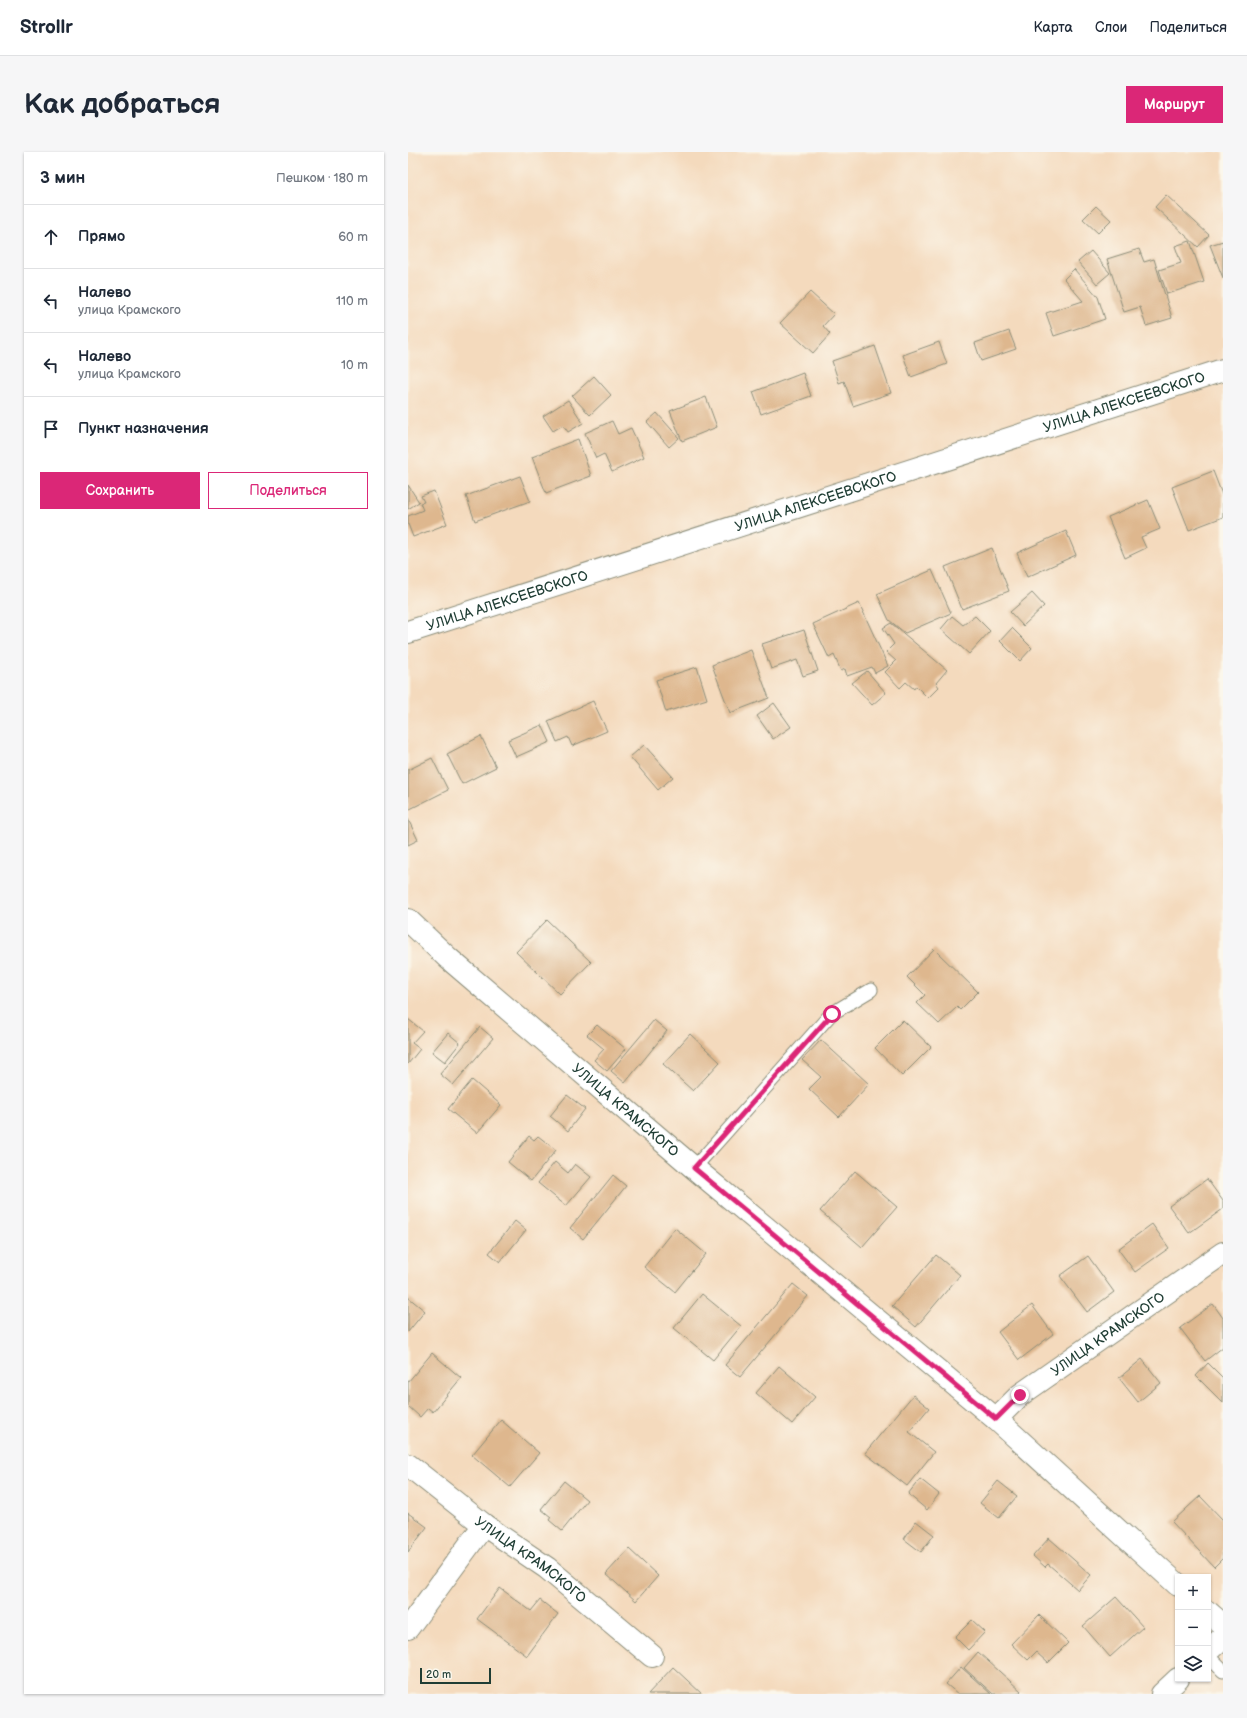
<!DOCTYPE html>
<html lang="ru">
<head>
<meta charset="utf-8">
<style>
  :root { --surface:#fff; --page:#f6f6f7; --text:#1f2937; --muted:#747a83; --line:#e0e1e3; --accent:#db2777 }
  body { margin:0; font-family:"Balsamiq Sans",sans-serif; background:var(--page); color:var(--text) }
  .controls { position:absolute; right:12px; bottom:12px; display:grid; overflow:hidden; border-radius:0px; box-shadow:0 1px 3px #0004 }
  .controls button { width:36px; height:36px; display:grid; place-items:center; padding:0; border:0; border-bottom:1px solid var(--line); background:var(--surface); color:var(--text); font:20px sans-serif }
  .scale { position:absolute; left:12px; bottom:10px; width:71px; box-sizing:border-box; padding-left:4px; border:2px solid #1f3d34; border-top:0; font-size:11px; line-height:14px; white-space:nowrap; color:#1f3d34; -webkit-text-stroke:3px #fbf7ec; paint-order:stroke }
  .stop { position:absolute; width:12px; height:12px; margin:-9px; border:3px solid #db2777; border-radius:50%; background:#fff }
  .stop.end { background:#db2777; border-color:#fff; box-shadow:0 1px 4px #0008 }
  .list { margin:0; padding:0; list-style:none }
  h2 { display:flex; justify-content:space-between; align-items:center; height:52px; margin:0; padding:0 16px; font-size:17px }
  h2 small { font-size:13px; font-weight:400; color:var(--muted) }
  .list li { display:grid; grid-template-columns:26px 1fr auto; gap:12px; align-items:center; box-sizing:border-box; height:64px; padding:0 16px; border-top:1px solid var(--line) }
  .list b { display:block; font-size:15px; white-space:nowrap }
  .list p { margin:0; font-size:13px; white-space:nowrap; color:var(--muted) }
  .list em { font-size:13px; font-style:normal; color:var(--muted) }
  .actions { display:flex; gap:8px; padding:12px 16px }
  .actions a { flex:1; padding:9px 0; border:1px solid var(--accent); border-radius:0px; text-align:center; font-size:14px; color:var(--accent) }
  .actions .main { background:var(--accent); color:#fff }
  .icon { flex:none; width:22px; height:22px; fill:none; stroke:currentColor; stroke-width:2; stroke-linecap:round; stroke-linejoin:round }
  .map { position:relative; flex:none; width:815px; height:1542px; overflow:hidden; border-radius:0px }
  header { display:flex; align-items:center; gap:24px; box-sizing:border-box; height:56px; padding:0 20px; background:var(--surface); border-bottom:1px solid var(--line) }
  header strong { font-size:19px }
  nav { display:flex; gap:22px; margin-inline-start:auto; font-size:14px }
  .intro { display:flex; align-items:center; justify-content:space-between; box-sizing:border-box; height:96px; padding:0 24px }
  h1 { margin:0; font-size:28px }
  .button { padding:10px 18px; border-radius:0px; background:var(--accent); color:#fff; font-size:14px; font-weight:700 }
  main { display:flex; gap:24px; padding:0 24px }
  aside { flex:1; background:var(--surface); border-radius:0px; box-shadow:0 1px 3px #0004 }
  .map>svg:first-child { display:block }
</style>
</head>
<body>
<header>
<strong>Strollr</strong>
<nav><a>Карта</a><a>Слои</a><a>Поделиться</a></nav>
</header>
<div class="intro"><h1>Как добраться</h1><a class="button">Маршрут</a></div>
<main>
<aside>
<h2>3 мин<small>Пешком · 180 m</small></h2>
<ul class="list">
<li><svg class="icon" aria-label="ahead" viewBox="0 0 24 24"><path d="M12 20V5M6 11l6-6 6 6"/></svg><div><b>Прямо</b></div><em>60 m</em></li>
<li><svg class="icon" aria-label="left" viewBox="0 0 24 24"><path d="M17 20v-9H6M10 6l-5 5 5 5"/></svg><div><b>Налево</b><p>улица Крамского</p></div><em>110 m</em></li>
<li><svg class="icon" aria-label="left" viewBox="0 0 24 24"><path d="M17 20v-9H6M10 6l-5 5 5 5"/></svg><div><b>Налево</b><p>улица Крамского</p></div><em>10 m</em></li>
<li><svg class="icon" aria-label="arrive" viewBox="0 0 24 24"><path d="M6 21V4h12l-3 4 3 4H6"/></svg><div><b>Пункт назначения</b></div></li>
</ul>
<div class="actions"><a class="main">Сохранить</a><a>Поделиться</a></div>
</aside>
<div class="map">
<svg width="815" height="1542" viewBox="0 0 815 1542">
  <rect width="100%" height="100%" fill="#fbf7ec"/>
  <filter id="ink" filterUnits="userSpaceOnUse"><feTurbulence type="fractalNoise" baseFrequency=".025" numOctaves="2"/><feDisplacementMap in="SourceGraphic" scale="8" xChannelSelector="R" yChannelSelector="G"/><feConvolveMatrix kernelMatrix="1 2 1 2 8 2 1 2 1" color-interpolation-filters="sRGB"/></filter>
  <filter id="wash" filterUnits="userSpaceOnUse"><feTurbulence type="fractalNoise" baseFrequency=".012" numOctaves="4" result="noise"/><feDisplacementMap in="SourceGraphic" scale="16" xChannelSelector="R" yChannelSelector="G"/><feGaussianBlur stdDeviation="0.9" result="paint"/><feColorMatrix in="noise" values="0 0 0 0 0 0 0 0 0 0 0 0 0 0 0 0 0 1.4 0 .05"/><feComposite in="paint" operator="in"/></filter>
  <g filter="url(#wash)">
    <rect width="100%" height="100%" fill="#f4dabd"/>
    <g id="blocks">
      <g fill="#deb78e">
        <polygon points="758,43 801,83 790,95 747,55"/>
        <polygon points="688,54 703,68 690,81 675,67"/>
        <polygon points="782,89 796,130 759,142 751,118 773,111 767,94"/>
        <polygon points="815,89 815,126 802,93"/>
        <polygon points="731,97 736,110 746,107 764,166 738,174 732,155 716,160 699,107"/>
        <polygon points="683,99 702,121 689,132 670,110"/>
        <polygon points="666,117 690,145 697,167 646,184 638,161 675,149 656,127"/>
        <polygon points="402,140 426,162 415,174 422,182 405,201 372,171"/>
        <polygon points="601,179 608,197 573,209 567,191"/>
        <polygon points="531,190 539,212 503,225 495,203"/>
        <polygon points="467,194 483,241 445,254 436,229 431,231 424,209"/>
        <polygon points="395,221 403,244 353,262 345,240"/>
        <polygon points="186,224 203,243 182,263 164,244"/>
        <polygon points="298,245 309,275 274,289 262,259"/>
        <polygon points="160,248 175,271 160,280 155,273 145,279 135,264"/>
        <polygon points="249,261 271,286 261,295 239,270"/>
        <polygon points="204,269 210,282 223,276 236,305 204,320 196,302 188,306 177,281"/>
        <polygon points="170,287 183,324 138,341 124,305"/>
        <polygon points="805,319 815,345 815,365 781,378 764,335"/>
        <polygon points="112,324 122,349 67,369 58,344"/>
        <polygon points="0,333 11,350 0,357"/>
        <polygon points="26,339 39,372 5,385 0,372 0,364 15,358 12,351 16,350 13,344"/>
        <polygon points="740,348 752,377 733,385 738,396 717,406 700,365"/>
        <polygon points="658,379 668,403 619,425 609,401"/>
        <polygon points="584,396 601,439 554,457 537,415"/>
        <polygon points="524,418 543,461 497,481 481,468 469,442"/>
        <polygon points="624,441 636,454 615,474 602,460"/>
        <polygon points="451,451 480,514 467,521 464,515 439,524 437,517 433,519 426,503 421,506 405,472"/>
        <polygon points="544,464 555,473 567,464 582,479 561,502 533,477"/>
        <polygon points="483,471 539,518 528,531 531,535 520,546 508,534 506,537 498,530 492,536 477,520 488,509 478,500 486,492 475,476"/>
        <polygon points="604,476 624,496 612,509 592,489"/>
        <polygon points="396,478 410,519 395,524 389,508 363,517 354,492"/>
        <polygon points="343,498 361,546 322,561 304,513"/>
        <polygon points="289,515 299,547 258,560 248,528"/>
        <polygon points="459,519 478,541 464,553 444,531"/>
        <polygon points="185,549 199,579 164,594 160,585 149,590 140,569"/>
        <polygon points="366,551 383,575 365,587 349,564"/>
        <polygon points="134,573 142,590 108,605 100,588"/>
        <polygon points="73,584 88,615 54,632 39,602"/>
        <polygon points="236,593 265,625 250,638 222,605"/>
        <polygon points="24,606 40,638 0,658 0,618"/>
        <polygon points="0,667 10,688 0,693"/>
        <polygon points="139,768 183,810 152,842 108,800"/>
        <polygon points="526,797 570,840 552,858 549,855 531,872 509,851 517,843 499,825"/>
        <polygon points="0,867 15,879 4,891 12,897 0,912"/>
        <polygon points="246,868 259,879 217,931 203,919"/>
        <polygon points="495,868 523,895 494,924 467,896"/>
        <polygon points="189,873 218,897 199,919 186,908 196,897 179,883"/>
        <polygon points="72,875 85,886 45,933 32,922"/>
        <polygon points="40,881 52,891 37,910 24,900"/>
        <polygon points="282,882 312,910 285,939 255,912"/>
        <polygon points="413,888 461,932 431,965 401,937 413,925 394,908"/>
        <polygon points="64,928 93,953 69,981 40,957"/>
        <polygon points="159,943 177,957 160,979 142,964"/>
        <polygon points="121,984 126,988 130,984 148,998 123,1029 100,1010"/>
        <polygon points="147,1010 160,1021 167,1012 183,1025 158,1054 130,1031"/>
        <polygon points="447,1019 489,1055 454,1095 412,1059"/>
        <polygon points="205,1023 218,1034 175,1087 162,1076"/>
        <polygon points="799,1027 815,1049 815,1057 781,1081 761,1054"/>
        <polygon points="107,1069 118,1078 92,1110 81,1101"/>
        <polygon points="744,1072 761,1096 727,1120 710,1097"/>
        <polygon points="267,1076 298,1102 267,1140 236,1115"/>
        <polygon points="528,1103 552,1123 508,1175 484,1154"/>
        <polygon points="680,1104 706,1140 679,1160 652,1124"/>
        <polygon points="385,1132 400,1144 332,1225 317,1213"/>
        <polygon points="294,1142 333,1174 305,1208 266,1176"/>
        <polygon points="0,1145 17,1159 0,1180"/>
        <polygon points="805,1152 815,1166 815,1195 797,1209 772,1176"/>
        <polygon points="624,1153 645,1182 611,1208 590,1180"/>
        <polygon points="24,1201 53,1226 25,1260 20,1256 12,1265 0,1254 0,1230"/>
        <polygon points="734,1207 753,1231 730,1250 711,1226"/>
        <polygon points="800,1211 815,1226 815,1251 788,1224"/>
        <polygon points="371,1214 407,1245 384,1272 348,1241"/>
        <polygon points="505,1243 521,1256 501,1280 526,1300 499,1334 457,1301"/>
        <polygon points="93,1268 131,1301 102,1335 64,1303"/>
        <polygon points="512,1327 531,1342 519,1358 500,1342"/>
        <polygon points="156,1329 179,1348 154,1379 141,1368 143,1365 133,1357"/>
        <polygon points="590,1329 609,1344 591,1366 572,1351"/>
        <polygon points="792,1344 815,1368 815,1406 806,1415 764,1370"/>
        <polygon points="0,1361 19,1375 0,1400"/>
        <polygon points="508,1369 526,1383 513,1400 496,1387"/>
        <polygon points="641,1386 683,1423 670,1438 640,1412 637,1415 625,1404"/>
        <polygon points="221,1397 250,1424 228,1449 198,1422"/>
        <polygon points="92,1436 123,1459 132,1448 150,1462 119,1504 69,1467"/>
        <polygon points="708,1445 735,1475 702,1505 675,1474"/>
        <polygon points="631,1463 660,1491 640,1511 628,1500 620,1508 603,1492"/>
        <polygon points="564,1468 577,1480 560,1498 547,1485"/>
        <polygon points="570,1500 613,1539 610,1542 585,1542 556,1516"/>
        <polygon points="265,1515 294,1542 240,1542"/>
        <polygon points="553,1515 583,1542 550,1542 538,1532"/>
      </g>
    </g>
  </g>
  <g filter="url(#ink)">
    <use href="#blocks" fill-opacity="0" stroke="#8a8c78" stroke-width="1"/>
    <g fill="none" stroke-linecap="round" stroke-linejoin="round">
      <g stroke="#8a8c78" stroke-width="15">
        <g id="service">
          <polyline points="286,1016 423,862 463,838"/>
          <polyline points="800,1504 815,1519"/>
        </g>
      </g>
      <g stroke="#8a8c78" stroke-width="24">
        <g id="minor">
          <path id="s1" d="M0 480 815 218"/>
          <path id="s2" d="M0 768 40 806 286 1016 588 1267 770 1433"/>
          <path id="s3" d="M588 1267 612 1243 815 1101"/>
          <path id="s4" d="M0 1313 76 1373 139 1416 244 1504"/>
          <polyline points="800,1460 815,1473"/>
          <polyline points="0,1476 76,1373"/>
          <polyline points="800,1499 815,1485"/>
          <polyline points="754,1542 770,1527"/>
        </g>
      </g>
      <use href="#service" stroke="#fff" stroke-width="13"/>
      <use href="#minor" stroke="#fff" stroke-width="22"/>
    </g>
  </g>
  <g fill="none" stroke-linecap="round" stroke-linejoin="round" filter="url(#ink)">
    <polyline stroke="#db2777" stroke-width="5" points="424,862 286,1016 588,1267 612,1243"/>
  </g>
  <g text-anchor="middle" stroke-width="3.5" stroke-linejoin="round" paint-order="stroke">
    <g font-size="14" fill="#1f3d34" stroke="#fbf7ec">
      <text dy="5" stroke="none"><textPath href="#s1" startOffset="752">УЛИЦА АЛЕКСЕЕВСКОГО</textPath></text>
      <text dy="5" stroke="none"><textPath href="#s1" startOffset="428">УЛИЦА АЛЕКСЕЕВСКОГО</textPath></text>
      <text dy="5" stroke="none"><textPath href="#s1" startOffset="104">УЛИЦА АЛЕКСЕЕВСКОГО</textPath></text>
      <text dy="5" stroke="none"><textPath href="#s2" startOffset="289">УЛИЦА КРАМСКОГО</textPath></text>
      <text dy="5" stroke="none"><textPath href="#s3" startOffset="141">УЛИЦА КРАМСКОГО</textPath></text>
      <text dy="5" stroke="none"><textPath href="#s4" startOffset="155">УЛИЦА КРАМСКОГО</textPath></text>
    </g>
  </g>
</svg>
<div class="controls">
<button>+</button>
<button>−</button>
<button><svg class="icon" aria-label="layers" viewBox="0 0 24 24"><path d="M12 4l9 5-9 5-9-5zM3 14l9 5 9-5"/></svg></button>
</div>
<div class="scale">20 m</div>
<div class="stop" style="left:424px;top:862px"></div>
<div class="stop end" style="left:612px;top:1243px"></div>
</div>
</main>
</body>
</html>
